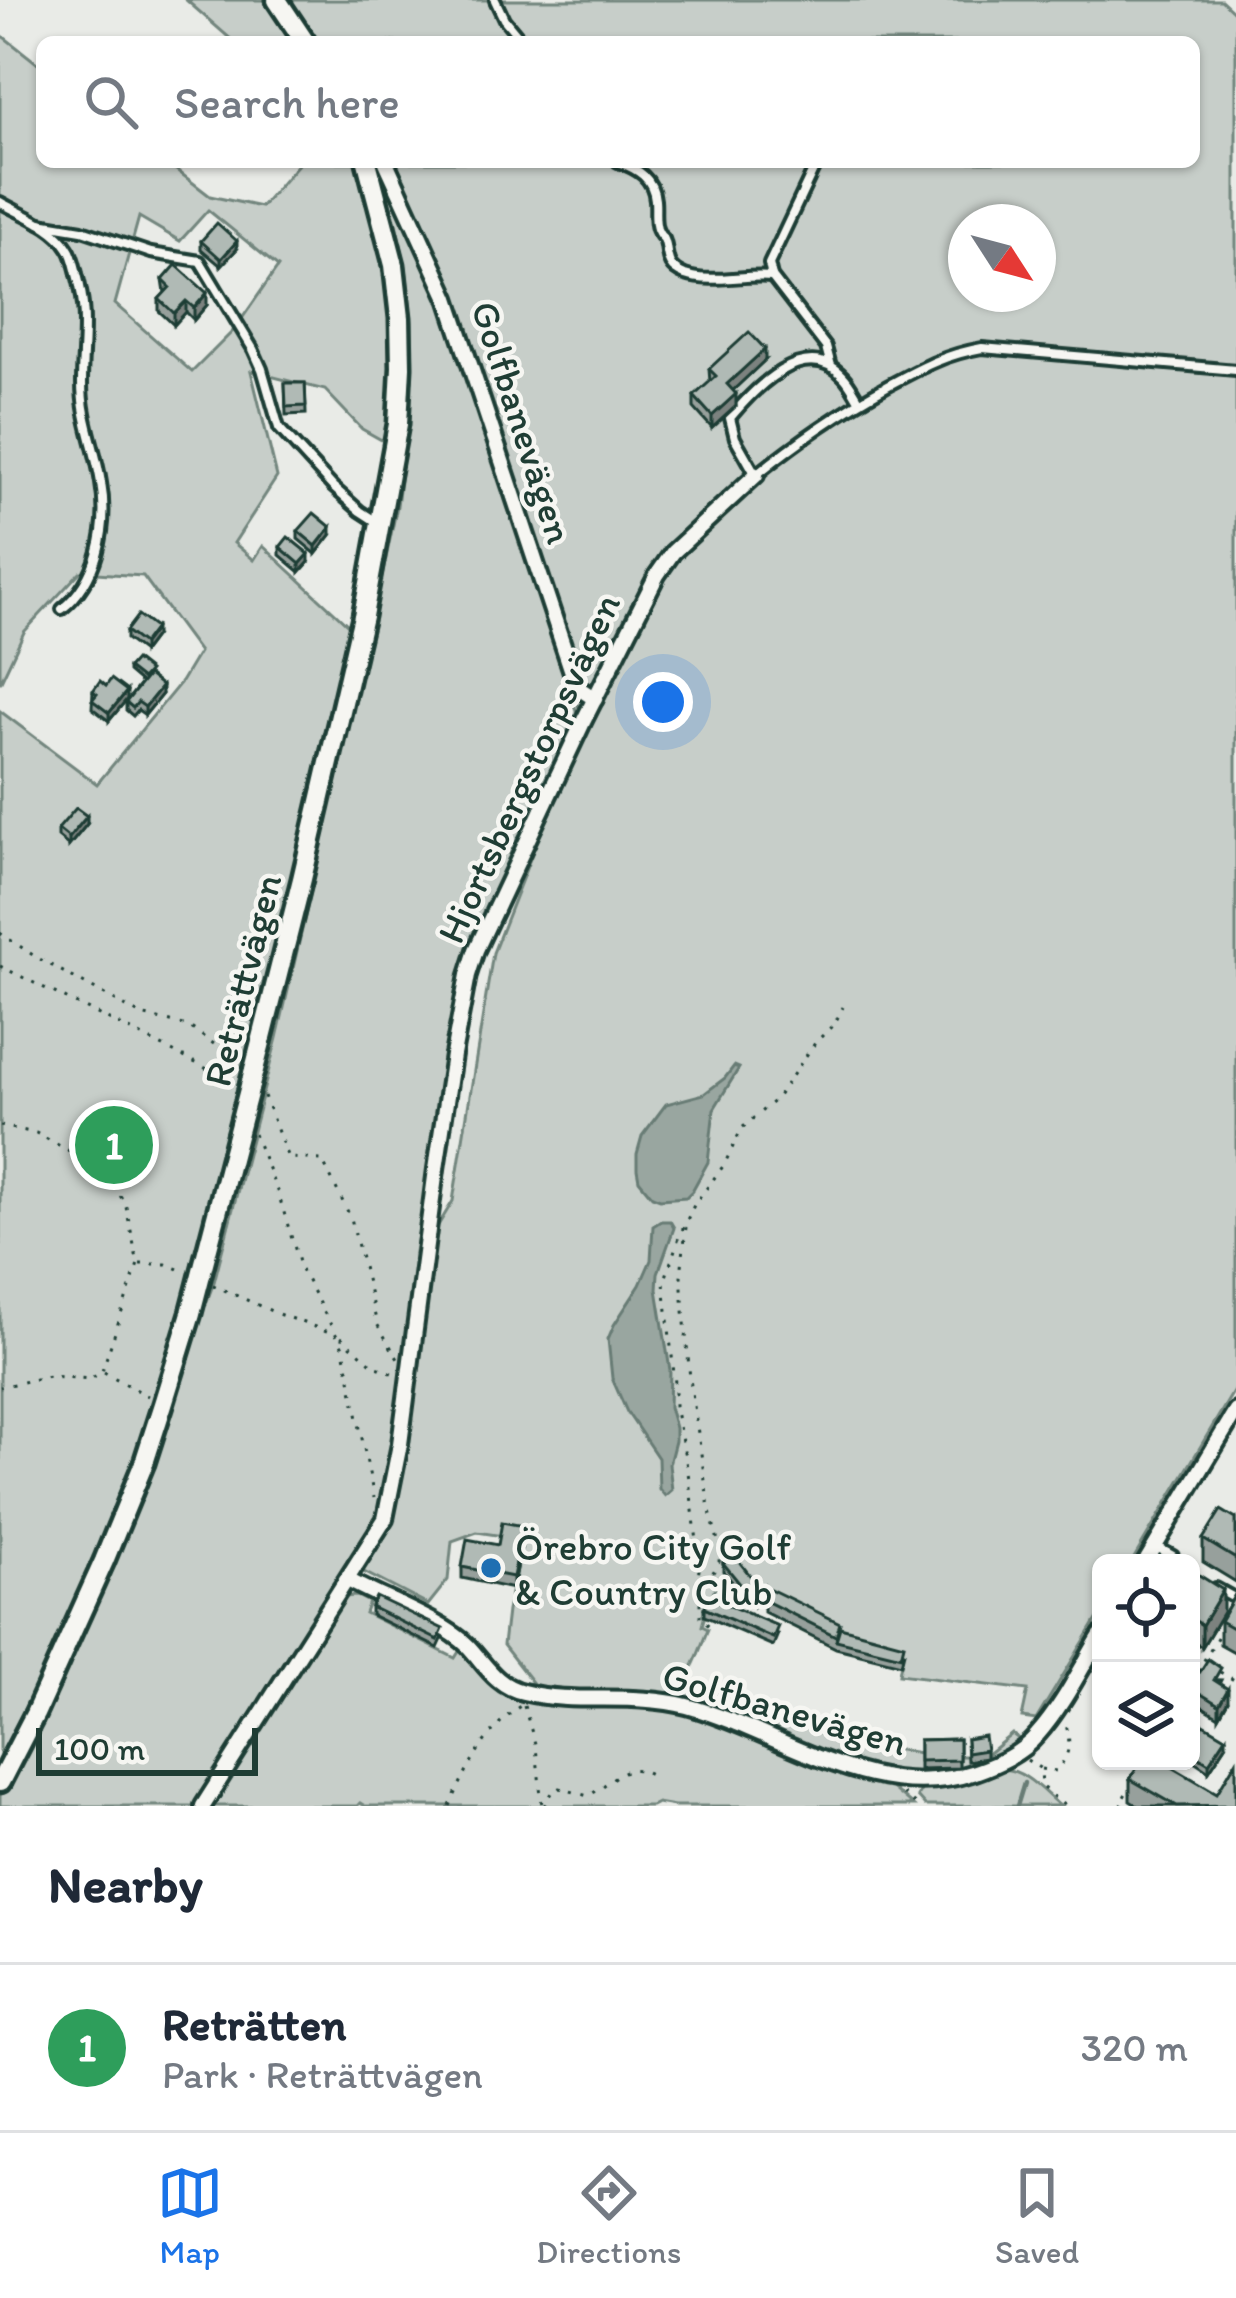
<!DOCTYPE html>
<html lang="en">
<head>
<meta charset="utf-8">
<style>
  :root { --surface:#fff; --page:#f2f2f3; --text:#1f2937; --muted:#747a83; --line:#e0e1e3; --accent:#1a73e8 }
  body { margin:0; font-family:Itim,sans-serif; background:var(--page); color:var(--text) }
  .controls { position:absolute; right:36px; bottom:36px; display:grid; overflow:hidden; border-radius:18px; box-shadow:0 3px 9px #0004 }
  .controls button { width:108px; height:108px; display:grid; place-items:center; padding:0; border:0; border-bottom:3px solid var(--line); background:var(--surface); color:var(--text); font:60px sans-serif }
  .compass { position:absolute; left:948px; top:204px; width:108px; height:108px; border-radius:50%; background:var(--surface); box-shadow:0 3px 9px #0004; rotate:126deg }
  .scale { position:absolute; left:36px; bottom:30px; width:222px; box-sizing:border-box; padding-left:12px; border:6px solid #1f3d34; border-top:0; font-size:33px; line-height:42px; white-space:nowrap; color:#1f3d34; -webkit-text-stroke:9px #f6f6f2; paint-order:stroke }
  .you { position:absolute; left:663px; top:702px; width:42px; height:42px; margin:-30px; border:9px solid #fff; border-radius:50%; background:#1a73e8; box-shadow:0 0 0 18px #1a73e833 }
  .badge { display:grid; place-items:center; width:78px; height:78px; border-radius:50%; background:var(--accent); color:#fff; font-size:39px; font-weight:700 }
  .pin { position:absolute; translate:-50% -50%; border:6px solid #fff; box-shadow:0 3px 12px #0006 }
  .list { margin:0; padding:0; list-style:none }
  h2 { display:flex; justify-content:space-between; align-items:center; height:156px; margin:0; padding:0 48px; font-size:51px }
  h2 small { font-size:39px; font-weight:400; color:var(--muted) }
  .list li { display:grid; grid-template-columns:78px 1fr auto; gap:36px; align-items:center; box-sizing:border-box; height:168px; padding:0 48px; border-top:3px solid var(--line) }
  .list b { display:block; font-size:45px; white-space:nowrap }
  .list p { margin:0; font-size:39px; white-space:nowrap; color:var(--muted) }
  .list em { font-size:39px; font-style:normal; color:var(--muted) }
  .icon { flex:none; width:66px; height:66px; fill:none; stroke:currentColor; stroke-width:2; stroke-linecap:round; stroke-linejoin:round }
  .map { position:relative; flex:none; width:1236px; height:1806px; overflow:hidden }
  .search { position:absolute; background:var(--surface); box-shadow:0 3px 9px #0004; left:36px; right:36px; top:36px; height:132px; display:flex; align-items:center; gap:30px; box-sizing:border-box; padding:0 42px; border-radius:18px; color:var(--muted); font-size:45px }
  .sheet { height:324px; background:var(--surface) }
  nav { display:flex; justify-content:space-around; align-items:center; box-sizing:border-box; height:168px; border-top:3px solid var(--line); background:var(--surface); font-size:33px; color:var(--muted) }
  nav a { display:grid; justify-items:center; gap:6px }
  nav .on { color:var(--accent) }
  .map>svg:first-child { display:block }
</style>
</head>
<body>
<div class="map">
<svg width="1236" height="1806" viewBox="0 0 1236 1806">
  <rect width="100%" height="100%" fill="#e9ebe7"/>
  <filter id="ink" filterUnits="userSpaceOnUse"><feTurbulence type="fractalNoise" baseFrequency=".00833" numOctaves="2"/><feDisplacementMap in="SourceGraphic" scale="24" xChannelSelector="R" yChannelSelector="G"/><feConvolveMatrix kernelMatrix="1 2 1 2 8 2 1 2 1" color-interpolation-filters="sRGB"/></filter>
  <g filter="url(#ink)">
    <g fill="#c7cec9" stroke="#73867e" stroke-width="3" fill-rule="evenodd">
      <polygon points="186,0 265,0 299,42 234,42"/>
      <path d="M288 0H1221L1236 14V1387L1131 1563H1101V1613L1036 1720 1022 1718 1028 1690 899 1674 903 1652 770 1601 752 1586 734 1564C716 1576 707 1605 702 1626L708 1629C694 1662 694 1679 661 1697L538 1690 503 1645 507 1611 523 1539 477 1532 452 1541 448 1580 428 1605 352 1566 198 1806H0V1792L16 1762 169 1403 214 1282 277 1038 368 643 397 506 412 379V323L406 267 394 215 374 162H1194V42H317ZM966 222H1038V294H966ZM561 660 584 721 493 953 453 1201 428 1242 415 1252 465 972 504 872 578 717Z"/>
      <path d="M0 34 42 67V162H166L210 196 261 207 300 162H362L385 262 392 335 394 378 387 443 362 429 325 390 251 371 277 477 234 543 254 560 263 546 349 626V637L197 1277 113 1521 71 1617 0 1757V711L97 784 181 682 199 652 143 576 80 572 24 632 0 683ZM208 210 278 267 234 330 192 372 115 304 139 217 180 241Z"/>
      <polygon points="357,1596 369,1602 365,1613 455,1658 460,1650 465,1652 497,1687 514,1698 542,1702 638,1706 688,1713 740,1731 840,1774 887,1784 913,1806 674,1806 657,1803 651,1806 365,1806 360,1803 357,1806 209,1806 343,1597"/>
      <polygon points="698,1682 743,1702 742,1711 732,1716 674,1699 691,1684"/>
      <path d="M762 1711 839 1741 940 1756H985L1012 1734 1020 1740C984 1783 899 1778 849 1765 819 1756 790 1740 761 1728L759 1719Z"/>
      <path d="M1000 1769C1025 1769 1042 1791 1060 1806H925L917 1797 923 1787C951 1785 975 1781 1000 1769Z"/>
    </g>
    <g fill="#99a6a0" stroke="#687c75" stroke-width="3">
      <polygon points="734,1066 739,1068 714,1109 708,1162 692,1191 686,1197 660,1199 652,1196 639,1180 637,1169 637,1154 642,1136 666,1104 704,1094 725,1078"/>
      <polygon points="661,1221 670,1221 674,1228 658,1273 657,1289 670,1370 669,1407 675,1428 675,1441 669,1464 672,1490 665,1496 659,1489 658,1458 627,1412 612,1378 608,1339 614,1325 640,1285 651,1260 653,1226"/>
    </g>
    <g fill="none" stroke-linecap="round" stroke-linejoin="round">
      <polyline stroke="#687c75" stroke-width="4.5" points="1017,1806 1024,1783"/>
      <g stroke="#1f3d34" stroke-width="16">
        <g id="lane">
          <polyline points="495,0 504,19 523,42"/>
          <path d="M618 162C638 169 653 178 655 200 656 210 654 220 657 229 663 243 663 232 666 246 668 261 669 269 685 275 713 284 743 274 772 277"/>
          <polyline points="817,162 769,264 772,277 826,347 831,366"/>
          <path d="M0 202C22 215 54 225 68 248 73 255 75 266 77 274 89 317 82 342 82 384 82 419 96 449 101 483 109 528 97 581 62 609"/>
          <polyline points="40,223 82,230 151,253 200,261 253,349 262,369 279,428 333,487 360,511 380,524"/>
          <path d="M859 400C854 392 850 383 843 376 805 335 754 389 730 418L735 438 756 475C798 441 840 412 887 386 921 368 943 355 982 348L1236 370"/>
          <polyline points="1155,1546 1173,1556 1177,1563"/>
          <polyline points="1216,1588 1236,1599"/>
        </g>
      </g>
      <g stroke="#1f3d34" stroke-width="22">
        <g id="street">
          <polyline points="386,162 448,298 577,687 595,699"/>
          <polyline points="1145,1563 1236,1411"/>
          <path d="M348 1580C380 1598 445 1622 468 1646 485 1664 496 1686 523 1692 576 1705 633 1692 687 1706 781 1732 872 1806 975 1772 998 1764 1021 1754 1037 1735 1063 1706 1081 1668 1101 1635"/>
          <polyline points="203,1806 385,1519 400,1444 436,1169 453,1055 468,975 476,950 584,720 657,575 673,552 756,475"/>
        </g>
      </g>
      <g stroke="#1f3d34" stroke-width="27">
        <g id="secondary">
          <polyline points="277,0 305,42"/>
          <polyline points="0,1782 35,1714 104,1561 144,1463 163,1404 191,1313 253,1074 302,879 363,616 398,424 401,367 400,318 394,265 367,162"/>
        </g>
      </g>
      <g stroke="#1f3d34" stroke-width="3" stroke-dasharray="3 9" stroke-linecap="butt">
        <polyline points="0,933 36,957 141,1015 188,1026 237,1060"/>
        <polyline points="0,966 202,1066 224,1079 230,1088"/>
        <polyline points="264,1096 288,1158 322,1160 351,1218 377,1324 398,1359"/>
        <polyline points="0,1126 36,1133 84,1159 113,1181 126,1207 138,1264 102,1371 91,1379 49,1376 0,1387"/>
        <polyline points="254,1134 279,1196 302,1272 344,1349 374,1498"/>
        <polyline points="686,1227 681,1276 690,1379 709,1508 720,1548 719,1562 700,1595 700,1619 714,1629"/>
        <polyline points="140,1264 166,1264 183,1271"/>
        <polyline points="213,1285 278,1314 332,1333"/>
        <polyline points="341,1337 375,1366 396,1375"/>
        <polyline points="104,1372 148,1396"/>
        <polyline points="700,1595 696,1587 700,1564 688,1472 675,1406 675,1383 664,1283 679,1237 694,1205 724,1165 742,1128 776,1099 815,1043 835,1023 843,1007"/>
        <polyline points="1198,1671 1220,1632"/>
        <polyline points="1220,1672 1236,1681"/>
        <polyline points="524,1706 536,1747 542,1806"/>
        <polyline points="1027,1760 1041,1769 1042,1787 1065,1806"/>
        <path d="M1041 1769 1056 1771C1071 1754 1071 1742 1065 1721"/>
        <polyline points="903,1794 917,1806"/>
        <path d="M450 1806C467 1768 486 1728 522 1705"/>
        <path d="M544 1806 552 1793 560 1788 588 1796C614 1782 624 1757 655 1777"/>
        <polyline points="1123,1806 1120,1804 1132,1783"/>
      </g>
      <use href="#lane" stroke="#f6f6f2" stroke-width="8"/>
      <use href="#street" stroke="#f6f6f2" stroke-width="14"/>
      <use href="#secondary" stroke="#f6f6f2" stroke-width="18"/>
    </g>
    <g fill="#97a09c" stroke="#1f3d34" stroke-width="3">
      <polygon points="201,241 237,249 221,266 201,249"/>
      <polygon points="163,280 207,305 194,320 186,312 174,325 159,311 159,299 165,293"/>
      <polygon points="765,360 733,390 736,406 712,428 694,408 694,396 710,382 709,369"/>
      <polygon points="285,383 305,383 306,414 286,415"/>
      <polygon points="298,531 331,535 316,554 298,539"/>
      <polygon points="280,547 309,562 300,572 280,555"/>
      <polygon points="126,631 155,636 143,652 126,639"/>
      <polygon points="128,668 148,675 162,694 145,715 138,710 133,716 126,710 126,702 141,683 128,672"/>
      <polygon points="93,691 127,699 109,721 92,708"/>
      <polygon points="87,824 69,846 58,837 58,829"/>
      <polygon points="1236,1519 1236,1582 1203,1562 1203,1539"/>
      <polygon points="523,1538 513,1589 462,1578 462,1567"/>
      <polygon points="723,1563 763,1594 754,1606 739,1596 739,1590 723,1571"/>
      <polygon points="1191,1570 1223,1612 1202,1647 1191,1641"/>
      <polygon points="1236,1593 1236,1653 1220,1644 1220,1621"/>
      <polygon points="764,1600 904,1652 901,1664 836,1648 764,1612"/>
      <polygon points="371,1607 443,1637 438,1648 371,1615"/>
      <polygon points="704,1608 778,1634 773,1646 704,1616"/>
      <polygon points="1191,1679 1221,1680 1219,1684 1228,1701 1219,1717 1198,1704 1193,1712 1191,1710"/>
      <polygon points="959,1739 959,1768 919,1769 919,1740"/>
      <polygon points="966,1739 986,1750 986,1758 967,1761"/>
      <polygon points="1191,1743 1226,1745 1209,1771 1191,1759"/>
      <polygon points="1130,1779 1236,1806 1138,1806 1130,1801"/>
    </g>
    <g fill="#7b827f" stroke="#1f3d34" stroke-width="3">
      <polygon points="237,241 237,249 221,266 221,259"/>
      <polygon points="207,293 207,305 194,320 194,308"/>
      <polygon points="186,301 186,312 174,325 174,313"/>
      <polygon points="765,349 765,360 727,396 727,384"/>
      <polygon points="736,394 736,406 712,428 712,416"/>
      <polygon points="331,527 331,535 316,554 316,546"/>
      <polygon points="309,554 309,562 300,572 300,564"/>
      <polygon points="155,628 155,636 143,652 143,644"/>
      <polygon points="162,686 162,694 145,715 145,707"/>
      <polygon points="127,691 127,699 109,721 109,713"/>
      <polygon points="87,816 87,824 69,846 69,838"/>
      <polygon points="523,1526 523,1538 513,1589 513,1577"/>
      <polygon points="763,1586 763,1594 754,1606 754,1598"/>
      <polygon points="1223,1590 1223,1612 1202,1647 1202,1625"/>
      <polygon points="1228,1689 1228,1701 1219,1717 1219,1705"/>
      <polygon points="1226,1737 1226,1745 1209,1771 1209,1763"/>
    </g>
    <g fill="#b0bab5" stroke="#1f3d34" stroke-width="3">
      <polygon points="217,223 237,241 221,259 201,241"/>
      <polygon points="176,265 207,293 194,308 186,301 174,313 159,299 170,287 163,280"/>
      <polygon points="749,332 765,349 727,384 736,394 712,416 694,396 716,376 709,369"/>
      <polygon points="285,383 305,383 306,406 286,407"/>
      <polygon points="314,513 331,527 316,546 298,531"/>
      <polygon points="288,537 309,554 300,564 280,547"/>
      <polygon points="138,615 155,628 143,644 126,631"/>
      <polygon points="135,660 149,671 142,679 128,668"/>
      <polygon points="148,675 162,686 145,707 138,702 133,708 126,702"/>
      <polygon points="111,679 127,691 109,713 92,700 97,694 93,691 100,681 106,686"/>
      <polygon points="76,808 87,816 69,838 58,829"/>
      <polygon points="1221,1510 1236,1519 1236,1559 1203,1539"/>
      <polygon points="502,1522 523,1526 513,1577 462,1567 467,1539 498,1545"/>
      <polygon points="734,1555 752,1578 763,1586 754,1598 739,1588 741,1585 723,1563"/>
      <polygon points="1191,1570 1223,1590 1202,1625 1191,1618"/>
      <polygon points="770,1589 840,1623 836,1636 764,1600"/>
      <polygon points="1236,1593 1236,1630 1220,1621"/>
      <polygon points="376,1597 443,1629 438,1640 371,1607"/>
      <polygon points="709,1597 778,1626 773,1638 704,1608"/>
      <polygon points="840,1627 904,1644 901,1656 836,1640"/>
      <polygon points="1208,1659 1221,1668 1214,1680 1228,1689 1219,1705 1198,1692 1193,1700 1191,1698 1191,1679 1197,1670 1200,1672"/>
      <polygon points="1204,1724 1226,1737 1209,1763 1191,1752 1191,1743"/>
      <polygon points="984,1736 986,1750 967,1753 966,1739"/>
      <polygon points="959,1739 959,1760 919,1761 919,1740"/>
      <polygon points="1141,1761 1162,1761 1217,1793 1236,1761 1236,1805 1177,1806 1130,1779"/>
    </g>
  </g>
  <circle fill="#1f6fb2" stroke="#f6f6f2" stroke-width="4.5" cx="491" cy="1568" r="12"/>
  <g text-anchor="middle" stroke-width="9" stroke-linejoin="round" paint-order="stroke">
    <g font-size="39" fill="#1f3d34" stroke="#f6f6f2">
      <text transform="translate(523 422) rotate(72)" y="14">Golfbanevägen</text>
      <text transform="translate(528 768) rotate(-65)" y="14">Hjortsbergstorpsvägen</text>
      <text transform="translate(242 980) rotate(-76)" y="14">Reträttvägen</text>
      <text transform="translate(785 1708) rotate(16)" y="14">Golfbanevägen</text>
    </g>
    <g font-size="39" fill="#1f3d34" stroke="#f6f6f2" text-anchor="start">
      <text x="515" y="1560">Örebro City Golf<tspan x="515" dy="45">&amp; Country Club</tspan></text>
    </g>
  </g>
</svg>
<div class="controls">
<button><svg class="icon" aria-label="locate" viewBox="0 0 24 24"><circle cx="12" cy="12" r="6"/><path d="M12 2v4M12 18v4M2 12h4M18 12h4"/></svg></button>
<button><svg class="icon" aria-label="layers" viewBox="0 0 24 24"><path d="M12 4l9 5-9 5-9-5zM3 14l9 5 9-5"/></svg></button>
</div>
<svg class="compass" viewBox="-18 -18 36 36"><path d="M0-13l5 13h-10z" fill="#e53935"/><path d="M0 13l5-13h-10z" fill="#747a83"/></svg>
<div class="scale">100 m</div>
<div class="you"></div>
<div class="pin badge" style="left:114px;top:1145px;background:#2e9e5b">1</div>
<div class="search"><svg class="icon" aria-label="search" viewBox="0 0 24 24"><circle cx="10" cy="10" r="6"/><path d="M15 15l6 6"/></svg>Search here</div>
</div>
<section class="sheet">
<h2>Nearby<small></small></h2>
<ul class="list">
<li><span class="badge" style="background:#2e9e5b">1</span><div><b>Reträtten</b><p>Park · Reträttvägen</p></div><em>320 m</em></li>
</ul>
</section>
<nav>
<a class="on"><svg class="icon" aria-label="map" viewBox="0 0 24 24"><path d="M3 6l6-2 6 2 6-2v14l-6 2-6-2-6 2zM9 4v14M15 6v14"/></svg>Map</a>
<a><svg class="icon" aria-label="directions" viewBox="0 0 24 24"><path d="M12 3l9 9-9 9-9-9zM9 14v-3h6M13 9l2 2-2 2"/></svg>Directions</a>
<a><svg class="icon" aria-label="saved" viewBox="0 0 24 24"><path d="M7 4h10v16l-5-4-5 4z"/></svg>Saved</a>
</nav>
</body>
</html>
